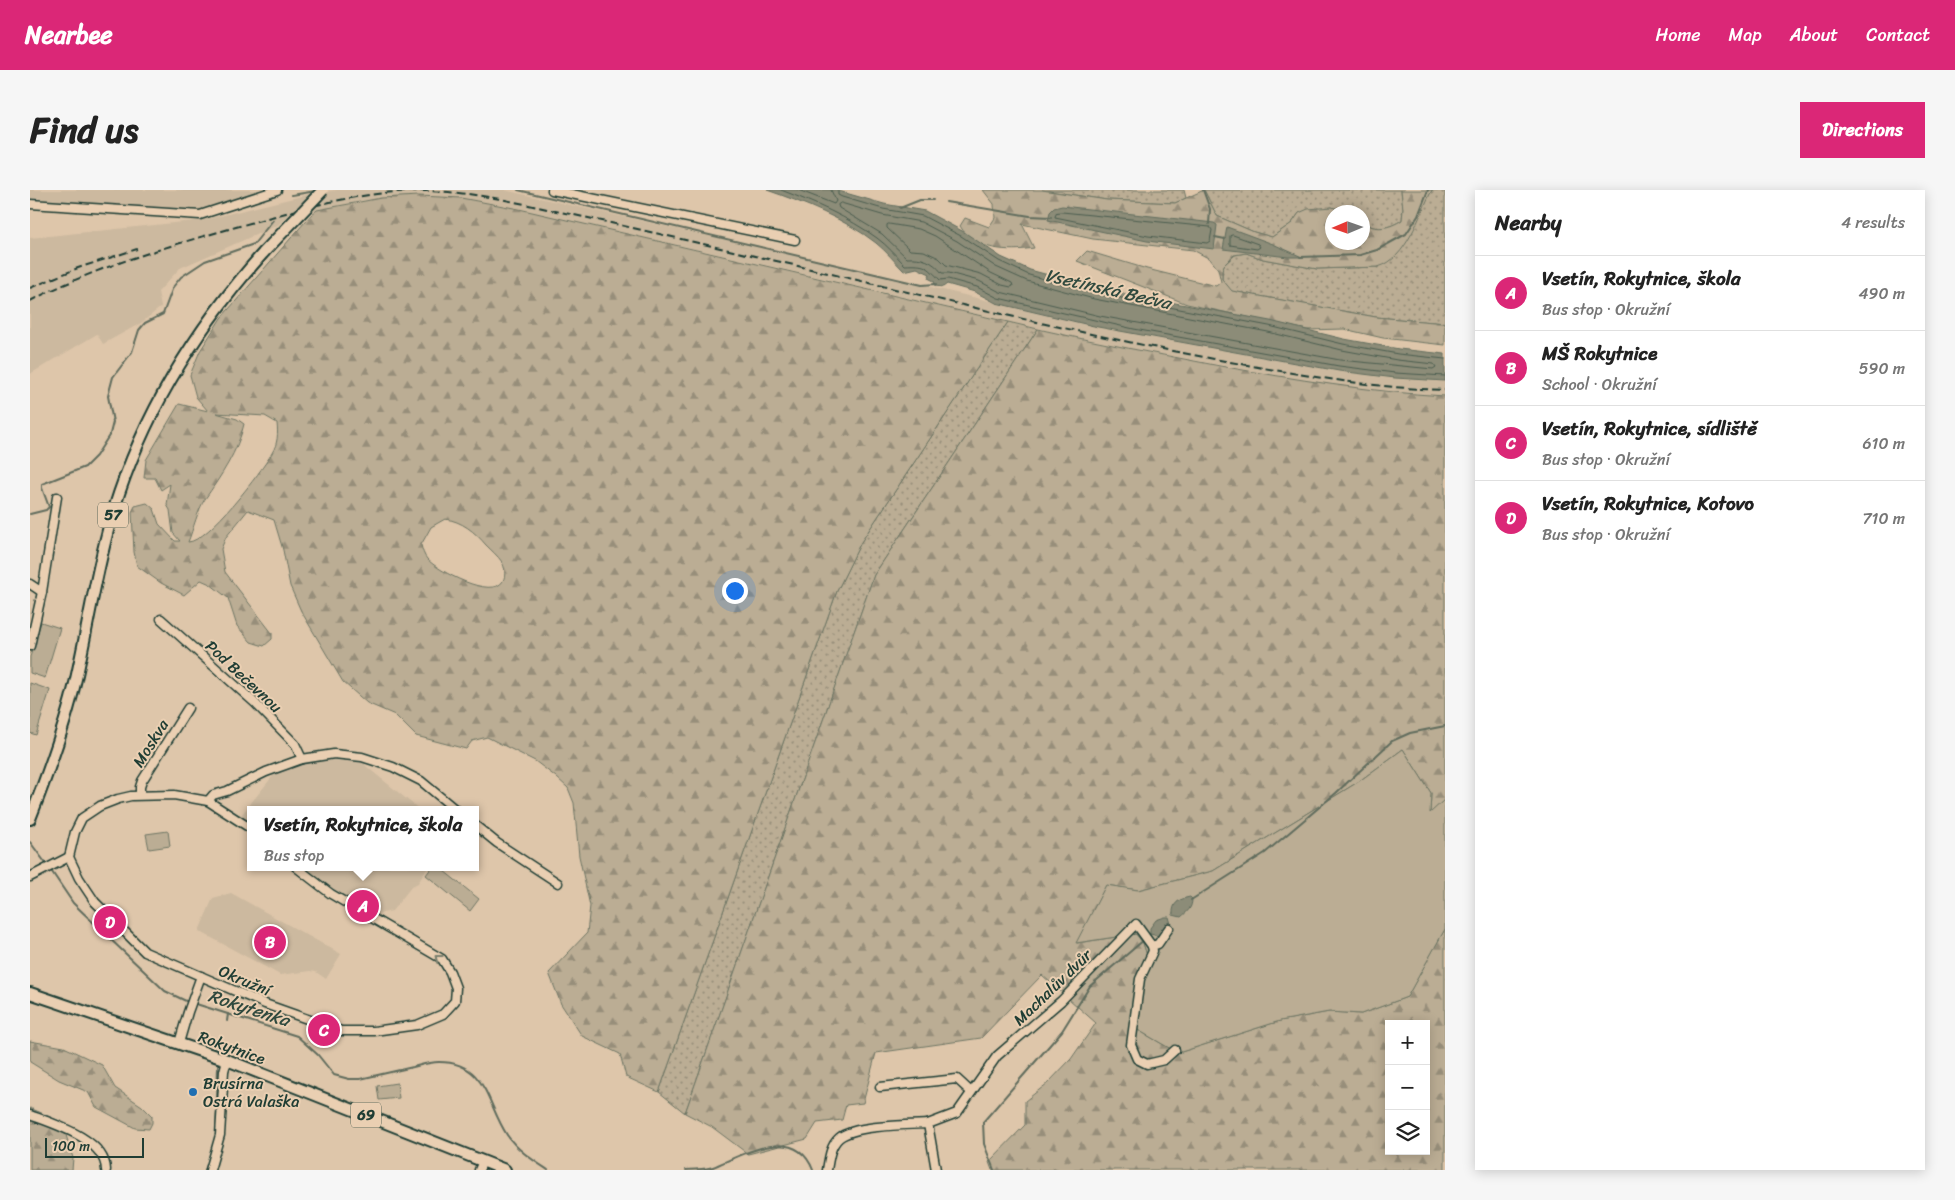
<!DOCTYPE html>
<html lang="en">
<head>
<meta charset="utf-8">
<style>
  :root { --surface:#fff; --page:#f6f6f6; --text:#222; --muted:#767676; --line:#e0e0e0; --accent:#db2777 }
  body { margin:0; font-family:Sriracha,sans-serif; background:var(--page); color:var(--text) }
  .controls { position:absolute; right:15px; bottom:15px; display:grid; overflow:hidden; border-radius:0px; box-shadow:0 2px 12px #0003 }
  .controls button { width:45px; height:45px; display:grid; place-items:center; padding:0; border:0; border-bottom:1px solid var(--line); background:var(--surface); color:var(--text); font:25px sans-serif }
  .compass { position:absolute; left:1295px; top:15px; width:45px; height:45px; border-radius:50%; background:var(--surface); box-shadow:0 2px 12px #0003; rotate:268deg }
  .scale { position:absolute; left:15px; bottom:12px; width:99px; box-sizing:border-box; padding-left:5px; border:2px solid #1f3d34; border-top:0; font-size:14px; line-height:18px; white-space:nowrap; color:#1f3d34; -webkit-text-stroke:4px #eacfb2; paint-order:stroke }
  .you { position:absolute; left:704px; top:400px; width:18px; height:18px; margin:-12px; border:4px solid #fff; border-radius:50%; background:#1a73e8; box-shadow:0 0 0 8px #1a73e833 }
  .badge { display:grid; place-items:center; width:32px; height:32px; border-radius:50%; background:var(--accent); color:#fff; font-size:16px; font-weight:700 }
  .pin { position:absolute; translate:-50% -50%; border:2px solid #fff; box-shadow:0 1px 5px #0006 }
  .popup { position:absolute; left:217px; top:616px; width:232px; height:65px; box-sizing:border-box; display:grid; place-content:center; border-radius:0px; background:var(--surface); filter:drop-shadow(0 1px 4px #0005); font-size:16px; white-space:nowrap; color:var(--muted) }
  .popup b { font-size:19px; color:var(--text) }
  .popup::after { content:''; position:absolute; left:50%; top:100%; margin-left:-10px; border:10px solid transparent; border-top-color:var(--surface) }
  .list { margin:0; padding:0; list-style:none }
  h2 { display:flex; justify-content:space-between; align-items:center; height:65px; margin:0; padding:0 20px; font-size:21px }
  h2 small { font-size:16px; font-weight:400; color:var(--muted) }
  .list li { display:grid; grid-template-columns:32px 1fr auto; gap:15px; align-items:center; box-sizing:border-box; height:75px; padding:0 20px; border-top:1px solid var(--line) }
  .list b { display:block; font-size:19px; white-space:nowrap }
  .list p { margin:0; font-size:16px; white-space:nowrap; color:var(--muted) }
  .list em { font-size:16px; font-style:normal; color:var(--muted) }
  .icon { flex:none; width:28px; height:28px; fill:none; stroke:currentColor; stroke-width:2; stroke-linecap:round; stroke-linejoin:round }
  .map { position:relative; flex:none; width:1415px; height:980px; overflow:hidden; border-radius:0px }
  header { display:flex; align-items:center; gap:30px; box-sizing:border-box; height:70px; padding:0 25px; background:var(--accent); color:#fff }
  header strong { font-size:24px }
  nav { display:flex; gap:28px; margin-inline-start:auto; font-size:18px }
  .intro { display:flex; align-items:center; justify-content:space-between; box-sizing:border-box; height:120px; padding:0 30px }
  h1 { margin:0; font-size:35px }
  .button { padding:12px 22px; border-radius:0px; background:var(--accent); color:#fff; font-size:18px; font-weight:700 }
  main { display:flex; gap:30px; padding:0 30px }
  aside { flex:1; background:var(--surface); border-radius:0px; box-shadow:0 2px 12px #0003 }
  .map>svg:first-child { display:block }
</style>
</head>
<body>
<header>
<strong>Nearbee</strong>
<nav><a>Home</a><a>Map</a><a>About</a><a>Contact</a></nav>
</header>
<div class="intro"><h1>Find us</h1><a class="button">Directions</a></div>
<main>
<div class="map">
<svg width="1415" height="980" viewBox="0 0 1415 980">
  <defs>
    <pattern id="grass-dots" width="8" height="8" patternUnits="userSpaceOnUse" patternTransform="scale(1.25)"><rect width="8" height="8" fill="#bbad94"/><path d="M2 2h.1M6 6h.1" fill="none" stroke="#978e7a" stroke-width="1.8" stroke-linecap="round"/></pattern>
    <pattern id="forest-firs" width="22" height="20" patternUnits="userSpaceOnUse" patternTransform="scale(1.25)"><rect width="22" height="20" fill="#bbad94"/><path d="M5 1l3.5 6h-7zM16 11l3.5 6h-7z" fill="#978e7a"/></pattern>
  </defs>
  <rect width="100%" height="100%" fill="#dec6aa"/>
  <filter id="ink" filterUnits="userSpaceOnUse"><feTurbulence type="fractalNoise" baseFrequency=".02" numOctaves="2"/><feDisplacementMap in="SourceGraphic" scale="10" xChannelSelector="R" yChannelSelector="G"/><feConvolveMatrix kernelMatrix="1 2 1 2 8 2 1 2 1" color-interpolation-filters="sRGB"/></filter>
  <g filter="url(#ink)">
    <g fill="#ccb99f">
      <polygon points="0,0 232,0 169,21 0,11"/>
      <polygon points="307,0 474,0 812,76 1068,137 1309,181 1365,188 1415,191 1415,206 1364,203 1306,196 1065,152 809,92 489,19 431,8 389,6 331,11 256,27 248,35 150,78 128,102 131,117 111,133 73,154 67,144 0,184 0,48 173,30 276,5"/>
      <polygon points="300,568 332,571 337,577 390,620 220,620 220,638 208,629 246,582 272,569"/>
      <polygon points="266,677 398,677 388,693 382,696 362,721 348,724 343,729"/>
      <polygon points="201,703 311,764 296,789 286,782 280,781 250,785 169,741 183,708"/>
    </g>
    <g fill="url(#grass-dots)" stroke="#6d7564">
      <polygon points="1012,0 1154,0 1156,8 1145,13 1077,10"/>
      <path d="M1174 0H1371L1373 19 1372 30C1360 38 1344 42 1333 31L1332 22H1316L1302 17 1269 23 1262 33 1242 47 1224 42 1187 26Z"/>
      <polygon points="1402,0 1415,0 1415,133 1346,127 1201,101 1192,89 1192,81 1194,75 1205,65 1216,63 1233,69 1287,79 1348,77 1393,17"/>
      <polygon points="978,132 1008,139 844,385 655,923 629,902 807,401 831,352"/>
    </g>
    <g fill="url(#forest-firs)" stroke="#6d7564" fill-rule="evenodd">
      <path d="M953 0H1012L1077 10 1145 13 1174 0 1187 26 1224 42 1242 47 1262 33 1269 23 1278 19 1302 17 1316 22H1302V52H1332L1333 31C1344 42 1360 38 1372 30L1373 19 1371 0H1402C1389 25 1377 69 1348 77L1287 79 1233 69 1216 63 1204 65 1194 75 1192 81V89L1202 101 1346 127 1415 133V155L1353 148 1314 139 1277 140 1157 114 1047 71 1057 61 1117 79 1186 96 1191 92 1188 79 1180 69 1163 60 1063 49 992 34 1004 58C978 62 945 61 930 36L935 28 959 37 965 28 964 14Z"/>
      <path d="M389 6 431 8 489 19 978 132 831 352 807 401 629 902 596 887 590 864 552 846 531 814 519 783 557 743 560 716 549 666 544 613 538 598 526 587 505 571 457 547 442 551 436 559 386 546 365 525 337 513 313 492 271 421 260 396 253 360 244 330 218 320 196 347 191 359 195 382 242 443V449L234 456 221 452 207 436 198 408 180 394 171 390 154 405 131 393 107 376 104 362 102 322 105 316 117 313 124 319 129 334 145 351H150L143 343 140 320 137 315 140 294 131 300 125 288H114L116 270 149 214 178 221 166 207 160 185 170 161 191 128 282 24 287 20 351 8ZM186 223 235 226 247 233C248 244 248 253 242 263 232 281 178 352 158 352 163 340 168 319 175 309 191 286 208 261 214 234L207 229ZM415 329C432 331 445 342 456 355 461 360 468 366 472 372 475 378 476 385 473 391 462 410 408 381 397 369 394 366 392 359 391 355L401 337Z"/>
      <path d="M1008 139C1068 153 1129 164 1190 176 1265 189 1339 202 1415 206V609L1400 624 1401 603 1373 559 1328 592 1183 681 1108 700 1076 695 1047 753 1106 744 1113 753 1117 765 1101 836 1148 863 1250 831 1299 822 1331 824 1377 807 1415 739V980H962L959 972 995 935V911L1018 893 1041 869 1066 833 1012 785 951 848 846 863 833 913 816 915 812 930 787 933 777 949 718 964 682 937 655 923 844 385ZM1359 834H1396V961H1359Z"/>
      <polygon points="0,851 34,857 72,875 85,898 112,916 122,926 122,933 119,939 105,938 66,917 58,902 29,890 0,872"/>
      <polygon points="0,918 32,932 43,968 42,980 0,980"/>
    </g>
    <g fill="#bbad94" stroke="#6d7564">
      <polygon points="11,432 30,438 15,488 0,483 0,467"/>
      <polygon points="0,493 20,500 6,545 0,543"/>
      <polygon points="1373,559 1401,603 1400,623 1415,609 1415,739 1377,807 1331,824 1299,822 1250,831 1148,863 1101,836 1117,765 1113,753 1106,744 1046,753 1076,695 1108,700 1183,681 1328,592"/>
      <polygon points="138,641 140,656 119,659 116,644"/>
      <polygon points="402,677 409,677 449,709 440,721 396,685"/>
      <polygon points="367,893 369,908 349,910 347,896"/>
    </g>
    <g fill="#8c8c78" stroke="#606c5d">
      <path d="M737 0H805L854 14 895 21 934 42 971 67 1000 80 1066 98 1240 131 1314 149 1369 159 1415 164V191L1365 188 1309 181 1068 137 966 113 945 102 917 94 913 97 905 96 904 91 898 88 900 84 887 78 874 81C865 72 856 61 846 53 817 30 772 12 737 0Z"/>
      <polygon points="1032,16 1184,33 1187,35 1184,59 1117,51 1018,30 1020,22 1024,18"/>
      <polygon points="1197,37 1243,54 1272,67 1258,67 1193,59"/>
      <path d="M1160 707 1162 709C1162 718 1158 721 1151 727L1143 725C1142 713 1149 709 1160 707Z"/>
      <polygon points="1135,727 1139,727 1141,734 1134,744 1129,746 1120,744 1120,738 1126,730"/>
    </g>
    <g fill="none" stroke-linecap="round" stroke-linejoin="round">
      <g stroke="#4b5d4f" stroke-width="1">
        <path d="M751 0C785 13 818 27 847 48 858 56 866 66 875 75 896 74 897 76 910 90L918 89 947 97 968 108 1104 139 1309 176 1365 183 1415 186"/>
        <polyline points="768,0 804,14 806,11 801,0"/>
        <polyline points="808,0 808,5 812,7 853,19 893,26 931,46 969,71 999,85 1065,103 1239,136 1313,154 1368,164 1415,169"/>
        <path d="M811 13 852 25 891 32 927 51 966 77 997 91 1064 109 1238 142 1312 160 1367 170 1404 174 1406 177 1403 179 1310 170 1070 126 970 102 949 91 919 83H912C903 71 892 67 877 68L852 44 809 18 808 15Z"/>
        <polygon points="1032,22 1180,37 1182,40 1180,51 1177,53 1118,46 1025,27 1026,23"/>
        <polygon points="859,34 889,39 905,46 961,83 982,93 983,96 981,97 972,95 951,84 916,75 909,68 894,61 880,60 857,38 857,35"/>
        <polygon points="1203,45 1228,54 1230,57 1227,59 1200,55 1200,46"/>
      </g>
      <g stroke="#606c5d" stroke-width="2">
        <polyline points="488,0 892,95 906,94"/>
        <polyline points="1173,0 1180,19 1179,34"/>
        <polyline points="262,5 286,1"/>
        <polyline points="916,12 1000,26 1021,27"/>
        <polyline points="870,18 890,10 903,10"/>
        <polyline points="1185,47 1195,49"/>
        <polyline points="1270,67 1330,65 1347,60 1376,44 1388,26 1398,0"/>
        <polyline points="0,324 16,320 19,317 12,298 12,294 55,277 66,266 80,244 83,232 78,206 83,187 102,162 109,140 115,133 133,124 143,97 151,87 175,71 224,54 243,30"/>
        <polyline points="0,652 17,675"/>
        <polyline points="20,679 43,713 71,740"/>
        <polyline points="1161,710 1235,663 1306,603 1362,551 1380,543 1415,536"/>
        <polyline points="77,746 135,801 158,812"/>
        <path d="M163 813 267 846 288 865 304 885 319 889H330C347 885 365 881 383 877 391 875 400 872 409 872 457 872 456 913 477 945 487 960 503 970 518 980"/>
        <polyline points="197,831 198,824"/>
        <polyline points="186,947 188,875"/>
        <polyline points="175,980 180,968"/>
        <path d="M656 980C665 979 676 980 683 977 715 964 765 934 783 980"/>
        <polyline points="964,980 954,954 953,932 1032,841 1060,796 1115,749"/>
      </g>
      <g stroke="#1f3d34" stroke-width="11">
        <g id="minor">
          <polyline points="522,0 765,50"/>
          <polyline points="0,14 170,25 247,0"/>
          <polyline points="0,394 12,402"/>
          <polyline points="131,429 225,513 265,554 272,569"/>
          <polyline points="0,456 12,402 27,307"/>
          <polyline points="110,605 110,597 112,591 158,518"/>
          <polyline points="178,611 183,605 197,601 236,582 272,569 304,564 332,567 363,577 391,591 426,620"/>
          <polyline points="446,636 467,653 528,693"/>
          <polyline points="220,638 178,611 144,605 101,606 88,609 70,616 52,628 45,642 39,667 49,688 65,712 115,762 235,814 311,841 344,841 387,835 413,824 425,811 426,798 420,782 412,769 301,704 266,677"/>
          <polyline points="0,687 39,667"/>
          <polyline points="1122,756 1128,754 1139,738"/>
          <polyline points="149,853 158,822 171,786"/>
          <polyline points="850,897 927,889 941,902"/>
          <path d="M0 925C24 934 75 949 76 980"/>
          <polyline points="180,980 190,945 194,881 197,870"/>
          <polyline points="449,980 453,971"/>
          <path d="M797 980C799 969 800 956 809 948 824 935 878 935 898 934"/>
          <polyline points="906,980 898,934 927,923 967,866 1031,811 1106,734 1122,756 1123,761 1110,789 1101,855 1107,869 1117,874 1134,870 1145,860"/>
        </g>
      </g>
      <g stroke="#1f3d34" stroke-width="14">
        <g id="major">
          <path d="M0 629C18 583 35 537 46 489 59 432 67 374 84 319 114 222 167 137 234 62"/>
          <polyline points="0,803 197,870 475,980"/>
        </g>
      </g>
      <use href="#minor" stroke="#eacfb2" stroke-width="8"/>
      <use href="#major" stroke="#eacfb2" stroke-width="10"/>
      <g stroke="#1f3d34" stroke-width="2" stroke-dasharray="8 4" stroke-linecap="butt">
        <polyline points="0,98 48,78 107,59"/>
        <path d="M0 111C66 77 135 57 206 37 266 20 328 1 391 1 436 1 478 10 521 20 569 30 616 41 664 52 837 91 1009 136 1184 169 1261 183 1337 198 1415 200"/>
      </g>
      <g stroke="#1f3d34" stroke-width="14" stroke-linecap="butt">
        <polyline id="major-bridge" points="234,62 293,0"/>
      </g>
      <use href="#major-bridge" stroke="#eacfb2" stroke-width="10"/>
    </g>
    <defs><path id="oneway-chevron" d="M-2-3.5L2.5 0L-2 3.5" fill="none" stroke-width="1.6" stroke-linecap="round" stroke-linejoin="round" transform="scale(1.25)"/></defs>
    <use stroke="#7a7f6d" href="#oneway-chevron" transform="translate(408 768) rotate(-142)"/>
  </g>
  <circle fill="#1f6fb2" stroke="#eacfb2" stroke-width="2" cx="163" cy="902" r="5"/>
  <g text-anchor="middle" stroke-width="4" stroke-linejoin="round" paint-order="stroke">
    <g fill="#eacfb2" stroke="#5c695a" stroke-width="1">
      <rect x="68" y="312.5" width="30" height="25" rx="4"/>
      <rect x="321" y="912.5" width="30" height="25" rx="4"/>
    </g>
    <g font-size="15" font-weight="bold" fill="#1f3d34">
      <text x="83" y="330">57</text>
      <text x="336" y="930">69</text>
    </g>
    <g font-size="16" fill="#1f3d34" stroke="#eacfb2">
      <text transform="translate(214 486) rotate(43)" y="6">Pod Bečevnou</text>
      <text transform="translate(120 553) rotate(-58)" y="6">Moskva</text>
      <text transform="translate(215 790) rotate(23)" y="6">Okružní</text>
      <text transform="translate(1022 797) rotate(-44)" y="6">Machalův dvůr</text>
      <text transform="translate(202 857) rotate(20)" y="6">Rokytnice</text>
    </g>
    <g font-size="16" fill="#1f3d34" stroke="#eacfb2" text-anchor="start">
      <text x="173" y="899">Brusírna<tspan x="173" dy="18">Ostrá Valaška</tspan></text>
    </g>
    <g font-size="18" font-style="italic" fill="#2f493e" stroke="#eacfb2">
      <text transform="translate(1078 99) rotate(13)" y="6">Vsetínská Bečva</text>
      <text transform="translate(219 818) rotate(18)" y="6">Rokytenka</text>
    </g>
  </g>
</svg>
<div class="controls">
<button>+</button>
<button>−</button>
<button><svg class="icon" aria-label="layers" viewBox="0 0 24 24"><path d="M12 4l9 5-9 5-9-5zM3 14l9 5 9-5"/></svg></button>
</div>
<svg class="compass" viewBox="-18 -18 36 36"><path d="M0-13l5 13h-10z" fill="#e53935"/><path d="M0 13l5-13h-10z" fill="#767676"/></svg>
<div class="scale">100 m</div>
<div class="you"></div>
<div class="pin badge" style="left:333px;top:716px">A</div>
<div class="popup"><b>Vsetín, Rokytnice, škola</b>Bus stop</div>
<div class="pin badge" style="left:240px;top:752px">B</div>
<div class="pin badge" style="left:294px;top:840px">C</div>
<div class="pin badge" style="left:80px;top:732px">D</div>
</div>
<aside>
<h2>Nearby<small>4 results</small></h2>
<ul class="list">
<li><span class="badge">A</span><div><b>Vsetín, Rokytnice, škola</b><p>Bus stop · Okružní</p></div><em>490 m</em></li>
<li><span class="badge">B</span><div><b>MŠ Rokytnice</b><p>School · Okružní</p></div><em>590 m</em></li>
<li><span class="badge">C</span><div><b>Vsetín, Rokytnice, sídliště</b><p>Bus stop · Okružní</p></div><em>610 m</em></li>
<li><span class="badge">D</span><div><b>Vsetín, Rokytnice, Kotovo</b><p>Bus stop · Okružní</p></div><em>710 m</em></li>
</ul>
</aside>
</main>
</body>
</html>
